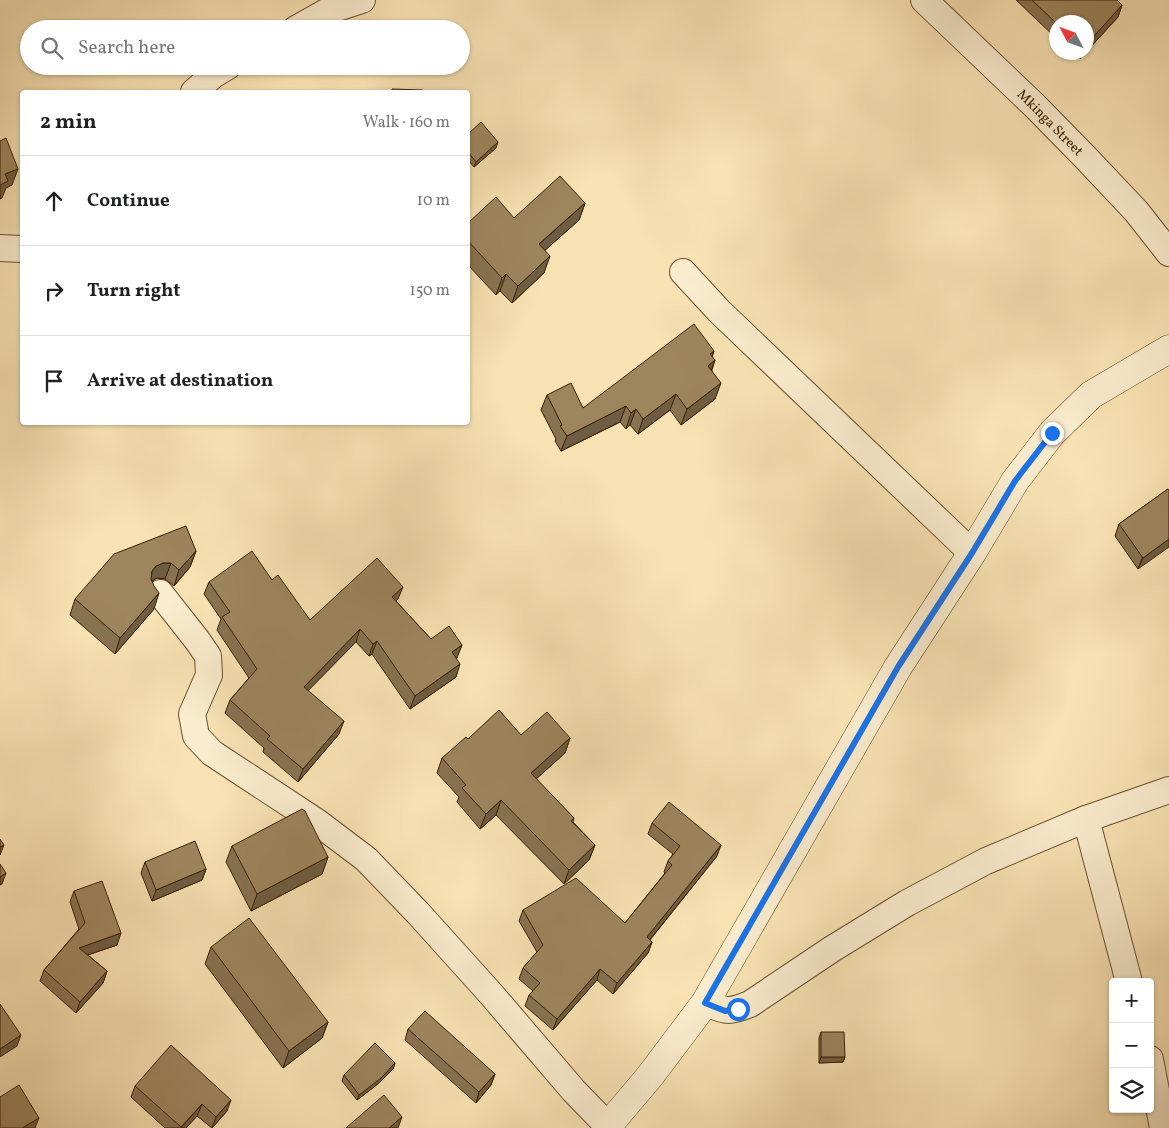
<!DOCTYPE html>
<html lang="en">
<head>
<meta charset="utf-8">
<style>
  :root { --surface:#fff; --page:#f6f6f6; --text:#202124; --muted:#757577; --line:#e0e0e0 }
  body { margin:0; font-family:Vollkorn,serif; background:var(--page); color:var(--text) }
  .controls { position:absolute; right:15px; bottom:15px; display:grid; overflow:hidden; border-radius:5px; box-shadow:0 1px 4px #0004 }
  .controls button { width:45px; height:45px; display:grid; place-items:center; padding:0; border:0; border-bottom:1px solid var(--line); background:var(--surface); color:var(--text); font:25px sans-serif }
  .compass { position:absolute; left:1049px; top:15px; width:45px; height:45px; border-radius:50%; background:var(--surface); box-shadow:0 1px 4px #0004; rotate:311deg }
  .stop { position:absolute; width:15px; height:15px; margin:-11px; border:4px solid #1a73e8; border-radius:50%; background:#fff }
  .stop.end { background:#1a73e8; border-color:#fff; box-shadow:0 1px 5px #0008 }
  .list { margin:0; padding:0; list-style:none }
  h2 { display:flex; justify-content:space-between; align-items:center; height:65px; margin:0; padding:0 20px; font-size:21px }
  h2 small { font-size:16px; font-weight:400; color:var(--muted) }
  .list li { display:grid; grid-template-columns:32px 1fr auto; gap:15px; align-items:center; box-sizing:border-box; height:90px; padding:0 20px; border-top:1px solid var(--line) }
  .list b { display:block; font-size:19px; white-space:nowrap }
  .list em { font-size:16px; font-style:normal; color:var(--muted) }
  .icon { flex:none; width:28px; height:28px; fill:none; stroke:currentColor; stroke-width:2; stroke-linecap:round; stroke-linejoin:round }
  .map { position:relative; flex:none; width:1169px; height:1128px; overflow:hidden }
  .search { position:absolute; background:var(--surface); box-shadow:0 1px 4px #0004; left:20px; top:20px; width:450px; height:55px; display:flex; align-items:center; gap:12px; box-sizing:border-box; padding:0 18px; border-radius:28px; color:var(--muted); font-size:19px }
  .panel { position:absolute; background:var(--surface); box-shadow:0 1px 4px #0004; left:20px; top:90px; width:450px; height:335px; border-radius:5px }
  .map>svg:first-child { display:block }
</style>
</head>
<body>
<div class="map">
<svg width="1169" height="1128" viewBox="0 0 1169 1128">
  <rect width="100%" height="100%" fill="#f8e2b3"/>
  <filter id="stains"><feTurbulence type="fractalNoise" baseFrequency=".004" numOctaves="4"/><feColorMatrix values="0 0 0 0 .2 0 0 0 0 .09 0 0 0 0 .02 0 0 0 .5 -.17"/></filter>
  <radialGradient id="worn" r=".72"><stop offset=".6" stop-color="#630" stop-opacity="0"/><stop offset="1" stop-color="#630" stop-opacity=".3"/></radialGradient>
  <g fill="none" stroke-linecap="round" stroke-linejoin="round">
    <g stroke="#6a502e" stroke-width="28">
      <g id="minor">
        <path id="s1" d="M924 0 1035 106 1085 157 1136 211 1169 253"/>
        <polyline points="296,29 328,11 362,0"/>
        <polyline points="194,92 213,75 228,66"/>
        <polyline points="0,248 22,249"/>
        <polyline points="683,272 719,311 972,553"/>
        <polyline points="160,593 197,640 208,656 209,675 192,714 196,736 212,753 317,822 366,859 418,913 491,994 574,1091 608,1126"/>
        <polyline points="1086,819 1129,982"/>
        <path d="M705 1003C726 1011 728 1013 750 1004L832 949 907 903 986 861 1086 819 1169 790"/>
        <polyline points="1150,1059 1163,1128"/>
      </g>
    </g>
    <g stroke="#6a502e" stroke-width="29">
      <polyline id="tertiary" points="606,1128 650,1076 705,1003 898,667 972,553 1015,481 1052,433 1091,395 1169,349"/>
    </g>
    <use href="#minor" stroke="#faecce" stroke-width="26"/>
    <use href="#tertiary" stroke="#faecce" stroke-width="28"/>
  </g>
  <g fill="#877251" stroke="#3a2002">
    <polygon points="1016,0 1117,0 1122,5 1118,17 1086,52 1086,22 1056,22 1056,38"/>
    <polygon points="1073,52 1086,52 1080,59"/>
    <polygon points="468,134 496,148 474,167 468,160"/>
    <polygon points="585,203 579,220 545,250 544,273 512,303 500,291 496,295 468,265 468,223 514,218"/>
    <polygon points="714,351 712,357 715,360 712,370 715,399 681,425 670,410 638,434 630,425 626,429 620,422 561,451 555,441 556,439 541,410 547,395 583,408"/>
    <polygon points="1168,489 1138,569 1115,536 1119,524"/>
    <polygon points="196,551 190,567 174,586 165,579 157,578 152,581 154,609 115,654 70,615 75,599"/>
    <polygon points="272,580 310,620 398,599 396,601 431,639 462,645 456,658 456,677 410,709 372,654 369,656 356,642 308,690 339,734 298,782 263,752 264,748 225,713 230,700 249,678 217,630 221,619 204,594 209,582"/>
    <polygon points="521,735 570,738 565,753 536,779 574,818 573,822 595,845 589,860 564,884 496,815 480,829 457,802 459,797 437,773 442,758 468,739"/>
    <polygon points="652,823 717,856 650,940 652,942 648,953 613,994 597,980 553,1030 525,1006 529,995 533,991 519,979 523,968 537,952 519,921 523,910 625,923 665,873 664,872 668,861 673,854 648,834"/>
    <polygon points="232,846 328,857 322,874 251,911 226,862"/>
    <polygon points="145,862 206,869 202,880 152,901 141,873"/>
    <polygon points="74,891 117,945 88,955 107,971 103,983 76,1013 40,981 44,970 79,929 70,902"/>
    <polygon points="211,947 328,1022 322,1038 283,1068 205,964"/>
    <polygon points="408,1029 495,1074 491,1085 476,1103 405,1040"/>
    <polygon points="821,1032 845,1057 843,1062 819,1063 819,1038"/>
    <polygon points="395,1063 393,1069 379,1083 357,1100 342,1081 344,1075"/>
    <polygon points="135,1086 227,1111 212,1128 197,1116 186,1128 165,1128 131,1097"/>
  </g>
  <g fill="#6e5d42" stroke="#3a2002">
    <polygon points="1122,5 1118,17 1086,52 1086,45"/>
    <polygon points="1082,52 1086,52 1080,59"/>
    <polygon points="498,142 496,148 474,167 476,162"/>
    <polygon points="18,169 12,185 6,188 2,198 0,199 0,185 5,174"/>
    <polygon points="585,203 579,220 533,261 539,244"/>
    <polygon points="550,256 544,273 512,303 518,286"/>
    <polygon points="506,274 500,291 496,295 502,278"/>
    <polygon points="714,351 709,365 715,360 709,376 703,382 710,354"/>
    <polygon points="721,383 715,399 681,425 687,409"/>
    <polygon points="676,394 670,410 638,434 643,419"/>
    <polygon points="626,406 620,422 561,451 567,436"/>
    <polygon points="636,409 630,425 626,429 631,413"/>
    <polygon points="1169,539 1169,547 1138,569 1143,558"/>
    <polygon points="196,551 190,567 174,586 179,570"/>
    <polygon points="163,563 171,563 165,579 157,578 150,582 152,571 156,566"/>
    <polygon points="403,587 398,599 387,610 392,597"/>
    <polygon points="159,593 154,609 115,654 120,638"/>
    <polygon points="360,629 356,642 299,700 304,687"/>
    <polygon points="377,641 372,654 369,656 373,644"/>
    <polygon points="462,645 457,658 447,664 452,652"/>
    <polygon points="460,664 456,677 410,709 415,696"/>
    <polygon points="344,721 339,734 298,782 303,769"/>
    <polygon points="570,738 565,753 526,788 531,773"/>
    <polygon points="501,800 496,815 480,829 486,814"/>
    <polygon points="4,845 0,855 0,847"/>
    <polygon points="595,845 589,860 564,884 569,870"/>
    <polygon points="721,845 717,856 643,948 647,937"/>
    <polygon points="328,857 322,874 251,911 257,894"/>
    <polygon points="206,869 202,880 152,901 156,890"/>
    <polygon points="6,873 2,884 0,885 0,877"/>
    <polygon points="121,933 117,945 75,959 79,948"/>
    <polygon points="652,942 648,953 613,994 617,983"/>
    <polygon points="600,969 597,980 553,1030 557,1019"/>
    <polygon points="107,971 103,983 76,1013 80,1002"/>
    <polygon points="328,1022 322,1038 283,1068 289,1051"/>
    <polygon points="21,1035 17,1046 0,1057 0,1049"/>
    <polygon points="821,1057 845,1057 843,1062 819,1063"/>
    <polygon points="395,1063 393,1069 379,1083 357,1100 359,1095"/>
    <polygon points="495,1074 491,1085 476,1103 479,1092"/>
    <polygon points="231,1100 227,1111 212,1128 216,1117"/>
    <polygon points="202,1104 197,1116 186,1128 181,1128"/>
    <polygon points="402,1117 398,1128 389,1128"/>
    <polygon points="39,1118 35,1128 22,1128"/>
  </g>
  <g fill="#9d855e" stroke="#3a2002">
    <polygon points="1032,0 1117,0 1122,5 1086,45 1086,22 1056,23"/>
    <polygon points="392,89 423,90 423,92 392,92"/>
    <polygon points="481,122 498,142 476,162 468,152 468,134"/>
    <polygon points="6,138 18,169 5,174 8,181 0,185 0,141"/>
    <polygon points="560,176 585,203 539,244 550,256 518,286 506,274 502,278 468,241 468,223 496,197 514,218"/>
    <polygon points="694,324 714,351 710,354 715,360 708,366 721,383 687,409 676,394 643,419 636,409 631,413 626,406 567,436 560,426 562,425 547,395 571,383 583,408"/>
    <polygon points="1168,489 1169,490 1169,539 1143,558 1119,524"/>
    <polygon points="186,526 196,551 179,570 171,563 163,563 156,566 152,571 151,579 154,586 159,593 120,638 75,599 114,554"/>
    <polygon points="252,551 272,580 278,575 310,620 377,558 403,587 392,597 431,639 449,626 462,645 452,652 460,664 415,696 377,641 373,644 360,629 304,687 344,721 303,769 267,739 270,736 230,700 257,669 222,617 230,612 209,582"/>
    <polygon points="499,710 521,735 547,712 570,738 531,773 574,818 571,821 595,845 569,870 501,800 486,814 462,788 466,785 442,758 466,737 468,739"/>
    <polygon points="669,802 721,845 647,937 652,942 617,983 600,969 557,1019 529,995 540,983 523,968 543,945 523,910 576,878 625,923 672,865 668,861 680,846 652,823"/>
    <polygon points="302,809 305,811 328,857 257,894 232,846"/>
    <polygon points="0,839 4,845 0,847"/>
    <polygon points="195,841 206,869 156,890 145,862"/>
    <polygon points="0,864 6,873 0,877"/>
    <polygon points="102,881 121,933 79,948 107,971 80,1002 44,970 85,923 74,891"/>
    <polygon points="249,918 328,1022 289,1051 211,947"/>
    <polygon points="0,1004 21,1035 0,1049"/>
    <polygon points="425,1011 495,1074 479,1092 408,1029"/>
    <polygon points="821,1032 844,1032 845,1057 821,1057"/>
    <polygon points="375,1043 395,1063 381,1078 359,1095 344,1075"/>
    <polygon points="171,1045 231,1100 216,1117 202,1104 181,1127 135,1086"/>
    <polygon points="19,1085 39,1118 22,1128 0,1128 0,1097"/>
    <polygon points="384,1095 402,1117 389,1128 346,1128"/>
  </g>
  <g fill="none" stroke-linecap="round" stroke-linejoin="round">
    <polyline stroke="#1a73e8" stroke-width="6" points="738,1009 725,1011 705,1003 898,667 972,553 1015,481 1052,433"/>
  </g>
  <g text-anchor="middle" stroke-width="4.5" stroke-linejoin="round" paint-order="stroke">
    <g font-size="14" fill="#3a2002" stroke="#faecce">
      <text dy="5" stroke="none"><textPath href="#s1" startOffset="176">Mkinga Street</textPath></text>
    </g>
  </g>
  <rect width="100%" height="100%" filter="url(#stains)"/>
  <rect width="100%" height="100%" fill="url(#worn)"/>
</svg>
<div class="controls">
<button>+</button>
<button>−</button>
<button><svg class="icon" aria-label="layers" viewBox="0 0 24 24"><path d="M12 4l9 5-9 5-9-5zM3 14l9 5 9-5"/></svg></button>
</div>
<svg class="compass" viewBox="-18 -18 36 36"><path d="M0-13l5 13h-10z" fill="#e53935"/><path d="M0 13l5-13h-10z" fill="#757577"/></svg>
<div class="stop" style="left:738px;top:1009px"></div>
<div class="stop end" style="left:1052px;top:433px"></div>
<div class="search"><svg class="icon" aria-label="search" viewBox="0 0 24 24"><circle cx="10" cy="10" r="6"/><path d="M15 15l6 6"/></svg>Search here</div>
<section class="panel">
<h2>2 min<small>Walk · 160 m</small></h2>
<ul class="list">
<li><svg class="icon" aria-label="ahead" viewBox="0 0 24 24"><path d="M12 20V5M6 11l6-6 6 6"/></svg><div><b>Continue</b></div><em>10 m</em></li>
<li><svg class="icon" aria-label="right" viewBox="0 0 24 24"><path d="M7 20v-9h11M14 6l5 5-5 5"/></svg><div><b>Turn right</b></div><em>150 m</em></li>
<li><svg class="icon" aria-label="arrive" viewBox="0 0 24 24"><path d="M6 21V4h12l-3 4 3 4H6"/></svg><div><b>Arrive at destination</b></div></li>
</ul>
</section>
</div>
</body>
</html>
